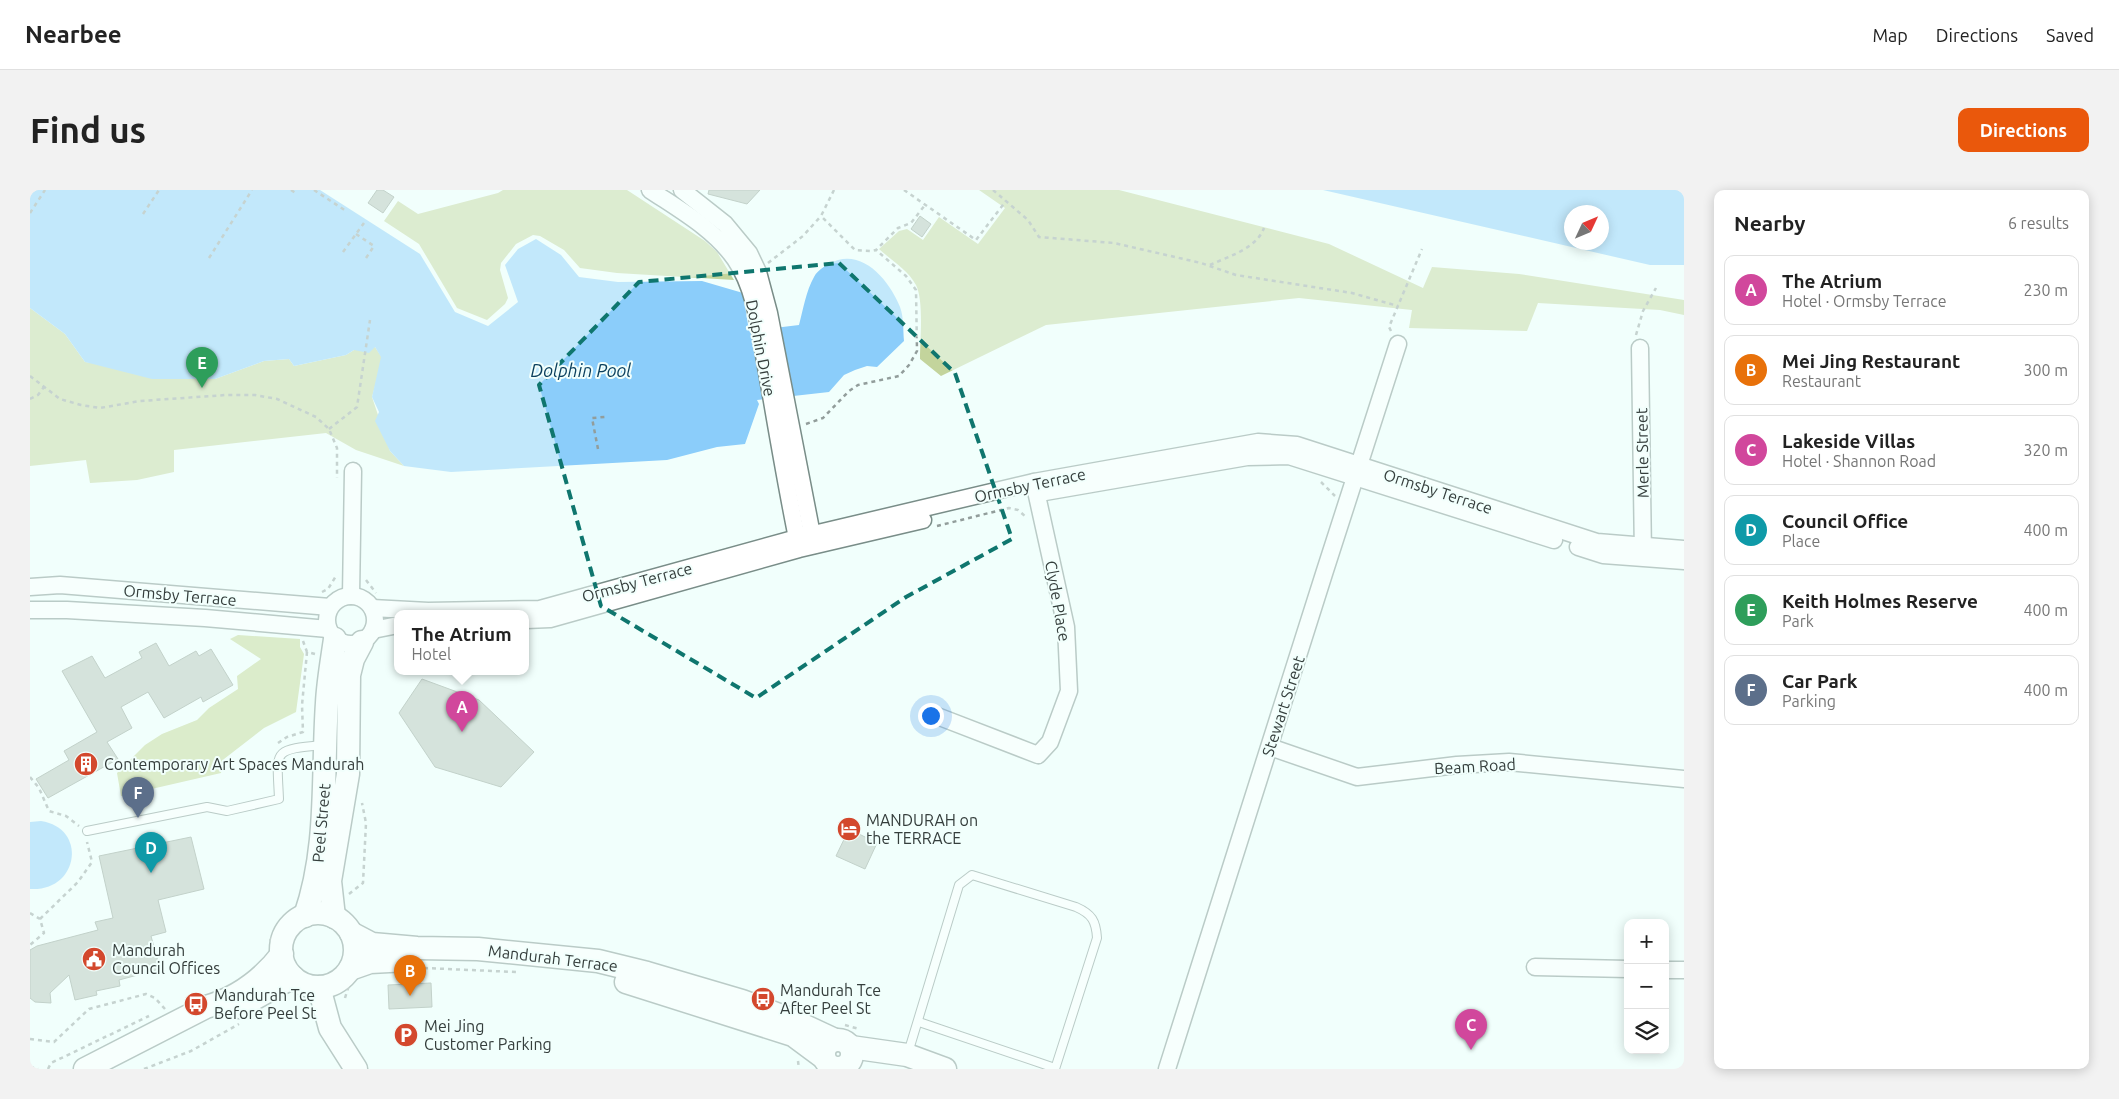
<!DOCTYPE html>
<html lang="en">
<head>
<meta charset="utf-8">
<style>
  :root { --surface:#fff; --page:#f2f2f2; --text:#222; --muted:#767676; --line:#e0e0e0; --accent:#ea580c }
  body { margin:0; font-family:Ubuntu,sans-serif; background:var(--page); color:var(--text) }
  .controls { position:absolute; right:15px; bottom:15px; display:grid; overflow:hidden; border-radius:10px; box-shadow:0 2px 12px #0003 }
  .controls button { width:45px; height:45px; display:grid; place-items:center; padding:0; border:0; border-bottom:1px solid var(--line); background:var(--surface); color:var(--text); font:25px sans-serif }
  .compass { position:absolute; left:1534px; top:15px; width:45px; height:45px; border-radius:50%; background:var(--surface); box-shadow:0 2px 12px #0003; rotate:46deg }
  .you { position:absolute; left:900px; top:525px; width:18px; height:18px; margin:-12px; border:4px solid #fff; border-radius:50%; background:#1a73e8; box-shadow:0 0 0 8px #1a73e833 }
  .badge { display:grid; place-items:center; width:32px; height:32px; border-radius:50%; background:var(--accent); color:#fff; font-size:16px; font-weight:700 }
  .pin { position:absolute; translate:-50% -41px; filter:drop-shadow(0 1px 2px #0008) }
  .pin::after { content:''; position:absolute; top:26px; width:18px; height:15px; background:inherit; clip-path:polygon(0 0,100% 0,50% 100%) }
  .popup { position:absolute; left:364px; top:420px; width:135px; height:65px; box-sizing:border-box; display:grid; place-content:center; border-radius:10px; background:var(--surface); filter:drop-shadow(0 1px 4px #0005); font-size:16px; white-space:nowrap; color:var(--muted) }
  .popup b { font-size:19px; color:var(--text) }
  .popup::after { content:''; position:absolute; left:50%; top:100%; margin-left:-10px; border:10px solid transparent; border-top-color:var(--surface) }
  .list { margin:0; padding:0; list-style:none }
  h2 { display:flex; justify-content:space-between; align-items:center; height:65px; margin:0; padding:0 20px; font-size:21px }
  h2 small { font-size:16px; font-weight:400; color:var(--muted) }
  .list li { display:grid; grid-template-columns:32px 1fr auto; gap:15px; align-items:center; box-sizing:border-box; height:70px; margin:0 10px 10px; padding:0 10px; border:1px solid var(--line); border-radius:10px }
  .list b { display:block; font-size:19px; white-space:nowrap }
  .list p { margin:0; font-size:16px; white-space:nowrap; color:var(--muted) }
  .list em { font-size:16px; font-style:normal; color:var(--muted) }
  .icon { flex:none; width:28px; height:28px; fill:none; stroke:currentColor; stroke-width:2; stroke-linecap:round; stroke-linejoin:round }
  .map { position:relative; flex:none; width:1654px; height:879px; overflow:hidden; border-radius:10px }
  header { display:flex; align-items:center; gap:30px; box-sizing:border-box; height:70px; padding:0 25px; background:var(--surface); border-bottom:1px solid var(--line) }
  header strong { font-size:24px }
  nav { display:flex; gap:28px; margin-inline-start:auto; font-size:18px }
  .intro { display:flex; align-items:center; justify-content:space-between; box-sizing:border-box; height:120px; padding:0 30px }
  h1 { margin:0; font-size:35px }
  .button { padding:12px 22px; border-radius:10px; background:var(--accent); color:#fff; font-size:18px; font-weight:700 }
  main { display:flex; gap:30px; padding:0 30px }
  aside { flex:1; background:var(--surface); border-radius:10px; box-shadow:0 2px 12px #0003 }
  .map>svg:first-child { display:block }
</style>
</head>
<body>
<header>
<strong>Nearbee</strong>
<nav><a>Map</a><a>Directions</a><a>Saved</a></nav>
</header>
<div class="intro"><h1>Find us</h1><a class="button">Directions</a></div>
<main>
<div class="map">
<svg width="1654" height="879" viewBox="0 0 1654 879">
  <rect width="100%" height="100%" fill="#f1fffc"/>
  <g fill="#c3d49c">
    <polygon points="473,0 597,0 675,51 687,62 704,90 587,83 550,78 534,60 510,46 503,45 486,54 471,73 470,80 478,108 475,114 457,130 427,118 389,54 354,31 368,11 388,24 468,3"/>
    <path d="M949 0H1089L1299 54 1393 98 1402 77 1489 84 1654 110V125L1630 120 1508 113 1497 141 1379 138 1382 120 1269 108 1016 135 911 186 890 169C890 150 894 111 886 95 878 80 861 70 849 59L869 41 877 39 893 50 909 27 948 54 975 18Z"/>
    <polygon points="0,118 35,144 55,172 185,189 234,171 259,169 264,176 316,165 324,160 345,157 351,166 351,174 342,207 360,261 374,276 326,260 296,243 144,260 144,282 107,290 60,293 56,270 0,276"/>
  </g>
  <polygon fill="#c0d490" points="208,445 270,449 270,457 274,464 266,522 234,538 194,569 191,583 91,606 87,583 115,555 132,544 167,530 179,518 208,499 207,486 231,469 200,449"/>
  <g fill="#8bcdfa" fill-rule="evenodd">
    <path d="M0 0H290L390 64 425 122 458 136 488 112 475 75 488 59 506 49 531 65 549 87 588 92 672 91 713 103 719 141 769 135C773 120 776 101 784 87 788 79 799 73 808 70 837 62 861 94 870 117 874 127 873 141 874 151L847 177 837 176 825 180 814 185 799 202 727 210 729 214 715 254 687 257 637 270 421 282 374 276 360 261 345 231 349 222 342 207 351 167 345 157 339 163 324 160 316 165 264 176 259 169 234 171 185 189H122L55 172 35 144 0 118Z"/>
    <path d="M1293 0H1654V75H1620ZM1572 22V52H1542V22Z"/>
    <path d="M11 631C58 638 49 702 0 699V632Z"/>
  </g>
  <g fill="#b3c2b6" stroke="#8b9a8e">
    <polygon points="347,0 353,0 364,7 353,23 338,13"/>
    <polygon points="679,0 730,0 717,14 678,4"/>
    <polygon points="890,26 901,34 892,47 881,39"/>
    <polygon points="126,453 139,476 166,461 169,466 181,459 203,495 173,512 171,507 134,528 118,502 91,517 102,538 77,552 88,569 18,608 6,589 39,570 34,561 67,542 32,481 62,466 75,488 112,468 109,462"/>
    <polygon points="392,489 449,510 504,562 471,597 405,577 369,523"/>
    <polygon points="819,639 847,653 835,679 806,666"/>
    <polygon points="161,647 174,699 128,710 136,742 121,746 130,779 89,790 90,796 66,801 67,805 45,810 39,785 20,803 21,813 5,812 0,808 0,760 7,756 68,740 65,732 83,728 69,666"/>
    <polygon points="401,793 402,817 359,819 358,795"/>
  </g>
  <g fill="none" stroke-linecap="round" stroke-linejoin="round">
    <g stroke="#798d88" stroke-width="10">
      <g id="lane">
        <path d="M57 641 177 617 197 621 249 609C247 560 241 560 292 555"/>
        <polyline points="889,832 1025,878"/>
        <path d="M878 863 929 695 942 685 1046 717C1062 724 1066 731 1067 748L1025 879"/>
      </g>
    </g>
    <g stroke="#798d88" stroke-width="19">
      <g id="street">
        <path d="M620 0C650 20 684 39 705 69 727 101 730 145 737 182 747 241 757 300 769 358"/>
        <polyline points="652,0 695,34 719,63 728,82 739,123 784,355"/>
        <polyline points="1610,158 1613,366"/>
        <polyline points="1015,302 1217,267 1259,266 1524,350"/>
        <polyline points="1548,357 1573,365 1654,371"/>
        <polyline points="0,397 30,395 300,417"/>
        <circle cx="321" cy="430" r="24"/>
        <polyline points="321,406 323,281"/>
        <polyline points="342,418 398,421 510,419 767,348 1004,292 1228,252 1267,255 1567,352 1654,359"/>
        <polyline points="0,420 37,420 175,428 298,439"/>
        <polyline points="496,430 520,429 769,359 893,330"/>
        <polyline points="343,440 368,435"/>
        <polyline points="907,526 1008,565 1020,552 1039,501 1036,437 1004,292"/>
        <polyline points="1240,557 1327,587 1427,575 1479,572 1654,589"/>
        <polyline points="1505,777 1598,779"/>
        <polyline points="1635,780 1654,780"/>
        <path d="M1137 879C1215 637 1289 395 1368 154"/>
      </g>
    </g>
    <g stroke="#798d88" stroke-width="25">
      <g id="secondary">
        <circle cx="288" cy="760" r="37"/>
        <path d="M275 726C299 657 292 585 297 513 298 492 302 470 305 449"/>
        <polyline points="304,727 300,691 318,584 319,485 323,469 332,452"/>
        <polyline points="321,743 342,754 387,758 448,759 568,771 617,783 712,811 762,830 805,850"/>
        <polyline points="320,779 340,772 378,770"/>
        <polyline points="596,792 763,845 794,868"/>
        <polyline points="289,797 300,838 326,879"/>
        <polyline points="209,817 263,787"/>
        <circle cx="808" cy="864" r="14"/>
        <polyline points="821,857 877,865 915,879"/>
        <path d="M55 879 176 817C208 808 232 790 252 764"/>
      </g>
    </g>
    <g stroke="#929d9b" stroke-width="2.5" stroke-dasharray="4 4" stroke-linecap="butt">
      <polyline points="261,0 267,4"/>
      <polyline points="284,0 316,21"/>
      <polyline points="804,0 791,26 825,60 841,61 846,60 868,38 881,33 895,15"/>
      <polyline points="874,0 946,50 976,11"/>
      <polyline points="963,0 998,30 1009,47 1084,53 1171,73 1206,85 1322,103 1368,116"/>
      <polyline points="0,23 15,0"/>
      <polyline points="113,24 129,0"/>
      <polyline points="326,44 344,56 336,68"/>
      <polyline points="313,62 334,33"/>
      <polyline points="179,68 222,0"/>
      <polyline points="738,73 773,46 791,26"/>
      <path d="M1180 75C1199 66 1226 59 1234 38"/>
      <polyline points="1361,141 1359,137 1392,59"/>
      <polyline points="1606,145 1613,121 1626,98"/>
      <polyline points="0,186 30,209 51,215 70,218 110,211 196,205 225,205 247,209 286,227 299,239 307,258 307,288"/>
      <polyline points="0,209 8,205 14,197"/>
      <polyline points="776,234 793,228 819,201 828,195 869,186 879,175 887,161 886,100 876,86 846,60"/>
      <polyline points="299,239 327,217 340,130"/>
      <polyline points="568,259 562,228 575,227"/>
      <polyline points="1291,292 1305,306"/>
      <polyline points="907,336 979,318 988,320 996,327"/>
      <polyline points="336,390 346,403"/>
      <polyline points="292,402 298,399 306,386"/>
      <polyline points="273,451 277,462 285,464"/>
      <polyline points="248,553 257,547 273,542 272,515 277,462"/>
      <polyline points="0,587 9,598 19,621 36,626 49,636"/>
      <polyline points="319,704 333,693 336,633 332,613"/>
      <polyline points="0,723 10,729 14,743 0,755"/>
      <polyline points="10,729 48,692 62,672 57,652"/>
      <polyline points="240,751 249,736 257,728"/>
      <polyline points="394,778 486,782"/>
      <polyline points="315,808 319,795"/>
      <polyline points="815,835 829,839"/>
      <polyline points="0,849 24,852 59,819 116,804 125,808 135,819"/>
      <polyline points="768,871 769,879"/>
      <polyline points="0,877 8,879"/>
      <polyline points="18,879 21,873 119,826"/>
      <polyline points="114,879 161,861 209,834"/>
    </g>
    <use href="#lane" stroke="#fff" stroke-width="8"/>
    <use href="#street" stroke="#fff" stroke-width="16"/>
    <use href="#secondary" stroke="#fff" stroke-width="22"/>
  </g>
  <path d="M0 0H1654V879H0ZM809 73 925 183 982 349 876 407 726 508 571 416 509 195 609 92Z" fill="#f1fffc" fill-opacity=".55" fill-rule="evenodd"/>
  <path fill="none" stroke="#0f766e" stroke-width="4" stroke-dasharray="10 6" stroke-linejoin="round" d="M809 73 925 183 982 349 876 407 726 508 571 416 509 195 609 92Z"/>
  <defs>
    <g id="building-disc" transform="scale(1.25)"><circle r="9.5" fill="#d3482d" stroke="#f1fffc"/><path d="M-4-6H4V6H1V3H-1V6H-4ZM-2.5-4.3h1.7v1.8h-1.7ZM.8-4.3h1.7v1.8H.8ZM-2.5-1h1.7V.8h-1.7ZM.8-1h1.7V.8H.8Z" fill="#fff"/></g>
    <g id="hotel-disc" transform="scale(1.25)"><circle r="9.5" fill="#d3482d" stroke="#f1fffc"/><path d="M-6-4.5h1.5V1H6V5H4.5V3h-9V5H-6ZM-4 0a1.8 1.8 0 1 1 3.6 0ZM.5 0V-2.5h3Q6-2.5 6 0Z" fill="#fff"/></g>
    <g id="civic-disc" transform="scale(1.25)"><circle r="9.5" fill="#d3482d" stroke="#f1fffc"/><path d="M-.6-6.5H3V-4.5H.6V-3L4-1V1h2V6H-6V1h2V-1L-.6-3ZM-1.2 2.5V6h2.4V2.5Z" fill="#fff"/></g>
    <g id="bus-disc" transform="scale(1.25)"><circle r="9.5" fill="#d3482d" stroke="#f1fffc"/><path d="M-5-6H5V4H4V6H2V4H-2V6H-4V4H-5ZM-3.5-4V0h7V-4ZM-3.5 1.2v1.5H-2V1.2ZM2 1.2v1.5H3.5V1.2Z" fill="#fff"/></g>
    <g id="parking-disc" transform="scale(1.25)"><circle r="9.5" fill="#d3482d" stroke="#f1fffc"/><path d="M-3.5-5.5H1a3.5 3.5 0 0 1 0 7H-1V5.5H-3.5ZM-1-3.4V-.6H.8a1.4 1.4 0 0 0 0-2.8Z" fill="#fff"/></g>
  </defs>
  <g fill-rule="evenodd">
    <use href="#building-disc" x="56" y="574"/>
    <use href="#hotel-disc" x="819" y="639"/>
    <use href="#civic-disc" x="64" y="769"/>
    <use href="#bus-disc" x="733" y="809"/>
    <use href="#bus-disc" x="166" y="814"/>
    <use href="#parking-disc" x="376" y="845"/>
  </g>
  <g text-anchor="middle" stroke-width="4" stroke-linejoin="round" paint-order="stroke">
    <g font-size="16" fill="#353e3c" stroke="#f1fffc">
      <text transform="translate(731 158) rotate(79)" y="6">Dolphin Drive</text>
      <text transform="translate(1612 263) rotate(-91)" y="6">Merle Street</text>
      <text transform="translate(1000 295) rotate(-12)" y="6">Ormsby Terrace</text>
      <text transform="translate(1408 301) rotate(18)" y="6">Ormsby Terrace</text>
      <text transform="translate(607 392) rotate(-15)" y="6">Ormsby Terrace</text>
      <text transform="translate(150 405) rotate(5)" y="6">Ormsby Terrace</text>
      <text transform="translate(1028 411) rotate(80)" y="6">Clyde Place</text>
      <text transform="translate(1253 516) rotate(-72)" y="6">Stewart Street</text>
      <text transform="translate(1445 576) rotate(-3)" y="6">Beam Road</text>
      <text transform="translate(291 633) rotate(-85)" y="6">Peel Street</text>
      <text transform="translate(523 768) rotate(7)" y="6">Mandurah Terrace</text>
    </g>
    <g font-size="16" fill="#353e3c" stroke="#f1fffc" text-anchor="start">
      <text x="74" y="580">Contemporary Art Spaces Mandurah</text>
      <text x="836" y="636">MANDURAH on<tspan x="836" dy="18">the TERRACE</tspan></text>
      <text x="82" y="766">Mandurah<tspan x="82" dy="18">Council Offices</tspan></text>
      <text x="750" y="806">Mandurah Tce<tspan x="750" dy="18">After Peel St</tspan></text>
      <text x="184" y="811">Mandurah Tce<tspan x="184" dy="18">Before Peel St</tspan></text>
      <text x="394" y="842">Mei Jing<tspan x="394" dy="18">Customer Parking</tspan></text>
    </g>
    <g font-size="18" font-style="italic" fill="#0a3f5d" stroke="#f1fffc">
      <text x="551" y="187">Dolphin Pool</text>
    </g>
  </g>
</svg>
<div class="controls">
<button>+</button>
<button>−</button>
<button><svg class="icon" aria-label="layers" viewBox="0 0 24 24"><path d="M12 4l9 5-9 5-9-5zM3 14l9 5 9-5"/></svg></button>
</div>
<svg class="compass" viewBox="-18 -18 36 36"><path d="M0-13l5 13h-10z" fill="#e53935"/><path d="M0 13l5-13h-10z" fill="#767676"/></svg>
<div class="you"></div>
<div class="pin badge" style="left:432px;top:542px;background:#d1479c">A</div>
<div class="popup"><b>The Atrium</b>Hotel</div>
<div class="pin badge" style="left:380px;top:806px;background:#e8710a">B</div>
<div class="pin badge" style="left:1441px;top:860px;background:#d1479c">C</div>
<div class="pin badge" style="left:121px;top:683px;background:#0f9aa8">D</div>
<div class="pin badge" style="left:172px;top:198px;background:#2e9e5b">E</div>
<div class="pin badge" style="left:108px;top:628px;background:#5c6f8a">F</div>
</div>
<aside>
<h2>Nearby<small>6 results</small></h2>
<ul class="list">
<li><span class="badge" style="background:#d1479c">A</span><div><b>The Atrium</b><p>Hotel · Ormsby Terrace</p></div><em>230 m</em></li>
<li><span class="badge" style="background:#e8710a">B</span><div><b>Mei Jing Restaurant</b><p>Restaurant</p></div><em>300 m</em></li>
<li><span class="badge" style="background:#d1479c">C</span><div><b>Lakeside Villas</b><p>Hotel · Shannon Road</p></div><em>320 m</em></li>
<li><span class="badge" style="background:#0f9aa8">D</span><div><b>Council Office</b><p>Place</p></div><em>400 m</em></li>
<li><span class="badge" style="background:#2e9e5b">E</span><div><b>Keith Holmes Reserve</b><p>Park</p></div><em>400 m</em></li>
<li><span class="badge" style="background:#5c6f8a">F</span><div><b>Car Park</b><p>Parking</p></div><em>400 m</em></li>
</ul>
</aside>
</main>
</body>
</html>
